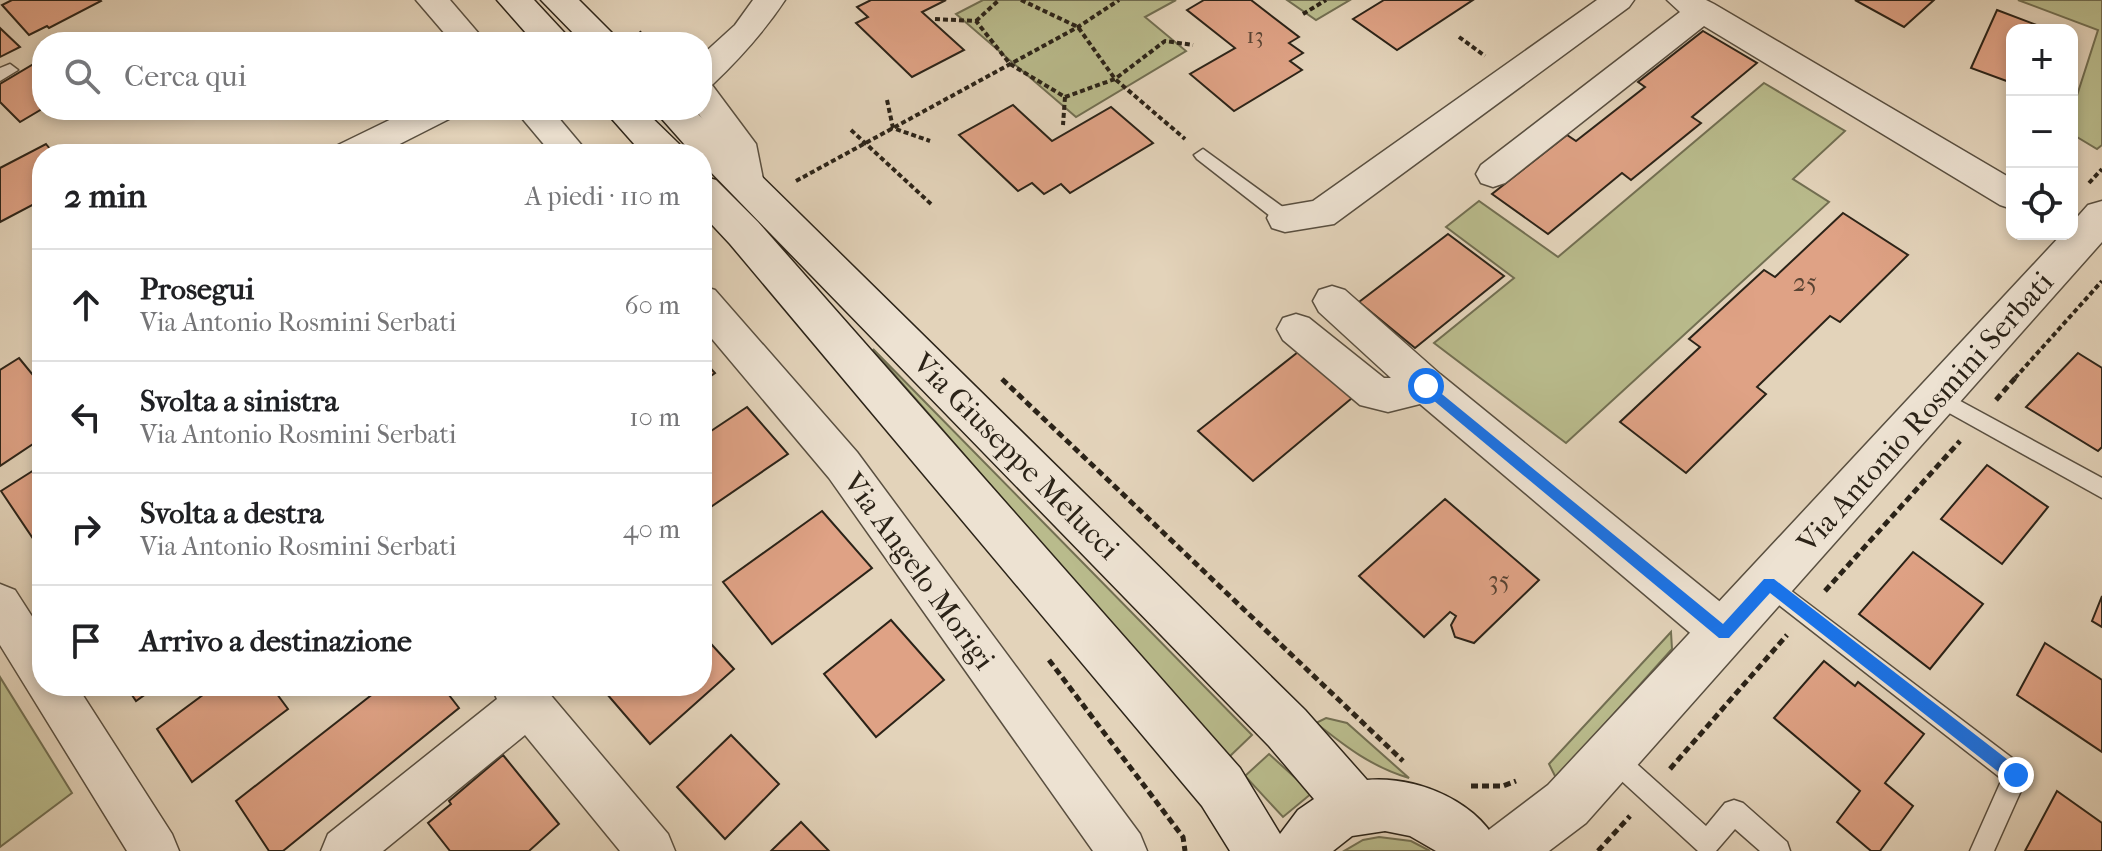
<!DOCTYPE html>
<html lang="it">
<head>
<meta charset="utf-8">
<style>
  :root { --surface:#fff; --page:#f6f6f6; --text:#202124; --muted:#757577; --line:#e0e0e0 }
  body { margin:0; font-family:"IM FELL French Canon",serif; background:var(--page); color:var(--text) }
  .controls { position:absolute; right:24px; top:24px; display:grid; overflow:hidden; border-radius:16px; box-shadow:0 4px 12px #0003 }
  .controls button { width:72px; height:72px; display:grid; place-items:center; padding:0; border:0; border-bottom:2px solid var(--line); background:var(--surface); color:var(--text); font:40px sans-serif }
  .stop { position:absolute; width:24px; height:24px; margin:-18px; border:6px solid #1a73e8; border-radius:50%; background:#fff }
  .stop.end { background:#1a73e8; border-color:#fff; box-shadow:0 2px 8px #0008 }
  .list { margin:0; padding:0; list-style:none }
  h2 { display:flex; justify-content:space-between; align-items:center; height:104px; margin:0; padding:0 32px; font-size:34px }
  h2 small { font-size:26px; font-weight:400; color:var(--muted) }
  .list li { display:grid; grid-template-columns:52px 1fr auto; gap:24px; align-items:center; box-sizing:border-box; height:112px; padding:0 32px; border-top:2px solid var(--line) }
  .list b { display:block; font-size:30px; white-space:nowrap }
  .list p { margin:0; font-size:26px; white-space:nowrap; color:var(--muted) }
  .list em { font-size:26px; font-style:normal; color:var(--muted) }
  .icon { flex:none; width:44px; height:44px; fill:none; stroke:currentColor; stroke-width:2; stroke-linecap:round; stroke-linejoin:round }
  .map { position:relative; flex:none; width:2102px; height:851px; overflow:hidden }
  .search { position:absolute; background:var(--surface); box-shadow:0 4px 12px #0003; left:32px; top:32px; width:680px; height:88px; display:flex; align-items:center; gap:20px; box-sizing:border-box; padding:0 28px; border-radius:32px; color:var(--muted); font-size:30px }
  .panel { position:absolute; background:var(--surface); box-shadow:0 4px 12px #0003; left:32px; top:144px; width:680px; height:552px; border-radius:32px }
  .map>svg:first-child { display:block }
</style>
</head>
<body>
<div class="map">
<svg width="2102" height="851" viewBox="0 0 2102 851">
  <rect width="100%" height="100%" fill="#e3d3ba"/>
  <filter id="stains"><feTurbulence type="fractalNoise" baseFrequency=".0025" numOctaves="4"/><feColorMatrix values="0 0 0 0 .2 0 0 0 0 .09 0 0 0 0 .02 0 0 0 .5 -.17"/></filter>
  <radialGradient id="worn" r=".72"><stop offset=".6" stop-color="#630" stop-opacity="0"/><stop offset="1" stop-color="#630" stop-opacity=".3"/></radialGradient>
  <g fill="#b9bb8c" stroke="#726f52" stroke-width="2">
    <polygon points="983,0 1176,0 1145,17 1186,51 1076,117 956,14"/>
    <polygon points="1287,0 1350,0 1316,20"/>
    <polygon points="2018,0 2102,0 2102,145 2097,149 2072,134 2072,111 2098,30"/>
    <polygon points="1764,83 1845,131 1793,179 1829,202 1566,443 1434,343 1514,278 1446,227 1479,201 1558,257"/>
    <polygon points="873,349 1252,735 1228,758 874,351"/>
    <polygon points="1671,632 1672,649 1556,778 1549,764"/>
    <polygon points="0,677 72,793 0,847"/>
    <path d="M1326 718 1347 723 1409 778C1372 767 1346 747 1316 723Z"/>
    <polygon points="1269,754 1312,793 1283,817 1245,776"/>
    <polygon points="1379,837 1411,841 1430,851 1344,851 1363,840"/>
  </g>
  <g fill="#dfa285" stroke="#2b2318" stroke-width="2">
    <polygon points="12,0 100,0 101,1 49,28 47,26 29,35 2,5"/>
    <polygon points="871,0 946,0 922,12 964,50 912,77 856,23 868,17 857,7"/>
    <polygon points="1204,0 1251,0 1299,37 1289,43 1303,53 1290,61 1302,70 1234,111 1190,74 1235,48 1187,10"/>
    <polygon points="1384,0 1473,0 1397,50 1353,19"/>
    <polygon points="1855,0 1934,0 1904,27"/>
    <polygon points="1997,10 2050,30 2012,30 2012,83 1971,68"/>
    <polygon points="0,28 20,47 0,57"/>
    <polygon points="1703,31 1757,63 1692,117 1701,123 1631,180 1622,173 1548,234 1492,194 1567,135 1576,141 1645,87 1638,82"/>
    <polygon points="42,59 42,109 20,122 0,102 0,84"/>
    <polygon points="1013,105 1052,141 1111,107 1153,143 1070,193 1061,184 1044,194 1032,183 1018,191 959,135"/>
    <polygon points="46,144 54,154 42,154 42,200 0,222 0,168"/>
    <polygon points="1843,213 1908,255 1840,322 1830,316 1757,387 1766,394 1686,473 1620,422 1700,347 1689,339 1764,270 1775,277"/>
    <polygon points="1448,234 1504,276 1415,348 1359,302"/>
    <polygon points="1298,352 1352,398 1253,481 1198,431"/>
    <polygon points="2078,353 2102,368 2102,447 2098,451 2026,407"/>
    <polygon points="19,358 42,386 42,438 0,466 0,370"/>
    <polygon points="702,359 715,373 702,382"/>
    <polygon points="747,407 788,454 702,513 702,437"/>
    <polygon points="42,465 42,543 38,546 1,491"/>
    <polygon points="1987,465 2048,507 2002,564 1941,519"/>
    <polygon points="1445,499 1539,580 1474,643 1455,637 1451,625 1456,616 1450,612 1424,637 1359,576"/>
    <polygon points="822,511 872,568 772,644 723,582"/>
    <polygon points="1913,552 1983,604 1930,669 1859,614"/>
    <polygon points="2102,596 2102,627 2092,621"/>
    <polygon points="891,620 944,680 876,737 824,674"/>
    <polygon points="702,634 734,669 650,744 600,686 702,686"/>
    <polygon points="2045,643 2102,680 2102,752 2017,695"/>
    <polygon points="1824,661 1855,686 1858,682 1924,734 1885,783 1913,806 1880,851 1871,851 1837,822 1860,791 1774,718"/>
    <polygon points="126,686 157,686 136,701"/>
    <polygon points="215,686 271,686 288,709 192,782 157,729"/>
    <polygon points="383,686 442,686 459,708 283,851 269,851 236,801"/>
    <polygon points="731,735 779,784 725,839 677,787"/>
    <polygon points="503,755 559,824 529,851 450,851 428,823 451,804 449,801"/>
    <polygon points="2057,791 2102,823 2102,851 2025,851"/>
    <polygon points="801,822 829,851 771,851"/>
  </g>
  <g fill="none" stroke-linecap="round" stroke-linejoin="round">
    <g stroke="#594f40" stroke-width="3">
      <g id="service">
        <polygon points="10,64 18,70 0,81 0,68"/>
        <polygon points="1203,149 1291,213 1294,218 1291,223 1279,223 1197,159 1194,155"/>
        <polygon points="1940,390 2102,478 2102,498 1933,404 1930,398 1933,392"/>
        <polygon points="1769,574 2024,767 2028,775 1994,851 1970,851 2002,779 1761,591 1758,584 1761,577"/>
        <polygon points="1611,744 1619,748 1706,826 1725,803 1734,800 1743,803 1787,842 1790,851 1760,851 1735,829 1716,851 1698,851 1603,764 1599,756 1603,748"/>
      </g>
    </g>
    <g stroke="#594f40" stroke-width="3">
      <g id="minor">
        <polygon points="416,0 450,0 486,42 452,42"/>
        <path d="M753 0H785C764 32 739 59 712 85L756 144 764 184 759 193 747 197 735 193 730 184 722 147 696 110H702V55L735 25Z"/>
        <polygon points="1597,0 1634,0 1629,7 1334,224 1285,232 1272,228 1267,218 1272,208 1313,201"/>
        <polygon points="1667,0 1706,0 1714,4 2012,179 2012,209 2000,205 1704,26 1505,183 1493,187 1481,183 1476,174 1481,165 1680,12"/>
        <polygon points="410,110 456,110 451,118 380,154 333,154 338,145"/>
        <polygon points="515,110 552,110 589,154 552,154"/>
        <polygon points="702,286 715,290 857,452 1140,834 1147,851 1093,851 829,478 702,327"/>
        <polygon points="1332,286 1345,290 1440,374 1740,618 1746,633 1740,648 1724,654 1708,648 1420,404 1388,412 1360,405 1283,340 1277,329 1283,318 1296,314 1309,318 1384,378 1391,378 1319,312 1313,301 1319,290"/>
        <polygon points="0,584 15,590 42,632 42,686 77,686 172,834 179,851 127,851 0,645"/>
        <polygon points="491,686 543,686 668,834 675,851 620,851 525,735 383,851 321,851 328,834 497,699"/>
      </g>
    </g>
    <g stroke="#594f40" stroke-width="3">
      <polygon id="tertiary" points="2102,201 2102,242 1586,823 1549,851 1478,851 1486,832 1548,785 2062,234 2072,234 2072,223 2088,205"/>
    </g>
    <g stroke="#2b2318" stroke-width="3">
      <g id="secondary">
        <polygon points="497,0 534,0 573,42 534,42"/>
        <polygon points="541,0 579,0 621,42 582,42"/>
        <polygon points="604,110 644,110 679,144 685,154 643,154"/>
        <path d="M654 110H694L1305 710 1367 780C1418 776 1481 802 1501 851H1436L1410 836 1385 831 1352 836 1333 851H1230L1202 806 730 244 702 214V176L716 180 758 222 1240 768 1280 834 1298 810 1314 799 1269 746 702 163V154H693Z"/>
      </g>
    </g>
    <g stroke="#2b2318" stroke-width="4" stroke-dasharray="5 3" stroke-linecap="butt">
      <polyline points="1021,0 1078,27 1115,79 1185,139"/>
      <polyline points="1303,14 1326,0"/>
      <polyline points="935,19 976,21 1010,64 1065,97 1063,125"/>
      <polyline points="976,21 999,0"/>
      <polyline points="639,32 650,42"/>
      <polyline points="1459,37 1485,56"/>
      <polyline points="1065,97 1115,79 1165,41 1193,45"/>
      <polyline points="887,100 893,128 930,141"/>
      <polyline points="851,130 931,204"/>
      <polyline points="796,181 1078,27 1119,0"/>
      <polyline points="2089,183 2102,169"/>
      <polyline points="2015,378 2102,281"/>
    </g>
    <g stroke="#2b2318" stroke-width="5" stroke-dasharray="7 4" stroke-linecap="butt">
      <polyline points="1002,379 1403,761"/>
      <polyline points="1996,400 2017,376"/>
      <polyline points="1825,591 1960,441"/>
      <polyline points="1049,660 1183,837 1185,851"/>
      <polyline points="1670,769 1787,635"/>
      <polyline points="1471,786 1503,786 1516,781"/>
      <polyline points="1598,851 1630,816"/>
    </g>
    <use href="#service" fill="#ede2d2" fill-rule="evenodd"/>
    <use href="#minor" fill="#ede2d2" fill-rule="evenodd"/>
    <use href="#tertiary" fill="#ede2d2" fill-rule="evenodd"/>
    <use href="#secondary" fill="#ede2d2" fill-rule="evenodd"/>
  </g>
  <polygon fill="#1a73e8" points="1426,381 1723,624 1764,579 1774,579 2021,770 2021,781 2010,781 1770,593 1729,638 1719,638 1421,390 1420,386"/>
  <g text-anchor="middle" stroke-width="6" stroke-linejoin="round" paint-order="stroke">
    <g font-size="22" fill="#584333">
      <text x="1255" y="43">13</text>
    </g>
    <g font-size="26" fill="#584333">
      <text x="1805" y="291">25</text>
      <text x="1499" y="589">35</text>
    </g>
    <g font-size="30" fill="#2b2318" stroke="#ede2d2">
      <text transform="translate(1925 412) rotate(-48)" y="10">Via Antonio Rosmini Serbati</text>
      <text transform="translate(1016 456) rotate(45)" y="10">Via Giuseppe Melucci</text>
      <text transform="translate(919 571) rotate(54)" y="10">Via Angelo Morigi</text>
    </g>
  </g>
  <rect width="100%" height="100%" filter="url(#stains)"/>
  <rect width="100%" height="100%" fill="url(#worn)"/>
</svg>
<div class="controls">
<button>+</button>
<button>−</button>
<button><svg class="icon" aria-label="locate" viewBox="0 0 24 24"><circle cx="12" cy="12" r="6"/><path d="M12 2v4M12 18v4M2 12h4M18 12h4"/></svg></button>
</div>
<div class="stop" style="left:1426px;top:386px"></div>
<div class="stop end" style="left:2016px;top:775px"></div>
<div class="search"><svg class="icon" aria-label="search" viewBox="0 0 24 24"><circle cx="10" cy="10" r="6"/><path d="M15 15l6 6"/></svg>Cerca qui</div>
<section class="panel">
<h2>2 min<small>A piedi · 110 m</small></h2>
<ul class="list">
<li><svg class="icon" aria-label="ahead" viewBox="0 0 24 24"><path d="M12 20V5M6 11l6-6 6 6"/></svg><div><b>Prosegui</b><p>Via Antonio Rosmini Serbati</p></div><em>60 m</em></li>
<li><svg class="icon" aria-label="left" viewBox="0 0 24 24"><path d="M17 20v-9H6M10 6l-5 5 5 5"/></svg><div><b>Svolta a sinistra</b><p>Via Antonio Rosmini Serbati</p></div><em>10 m</em></li>
<li><svg class="icon" aria-label="right" viewBox="0 0 24 24"><path d="M7 20v-9h11M14 6l5 5-5 5"/></svg><div><b>Svolta a destra</b><p>Via Antonio Rosmini Serbati</p></div><em>40 m</em></li>
<li><svg class="icon" aria-label="arrive" viewBox="0 0 24 24"><path d="M6 21V4h12l-3 4 3 4H6"/></svg><div><b>Arrivo a destinazione</b></div></li>
</ul>
</section>
</div>
</body>
</html>
